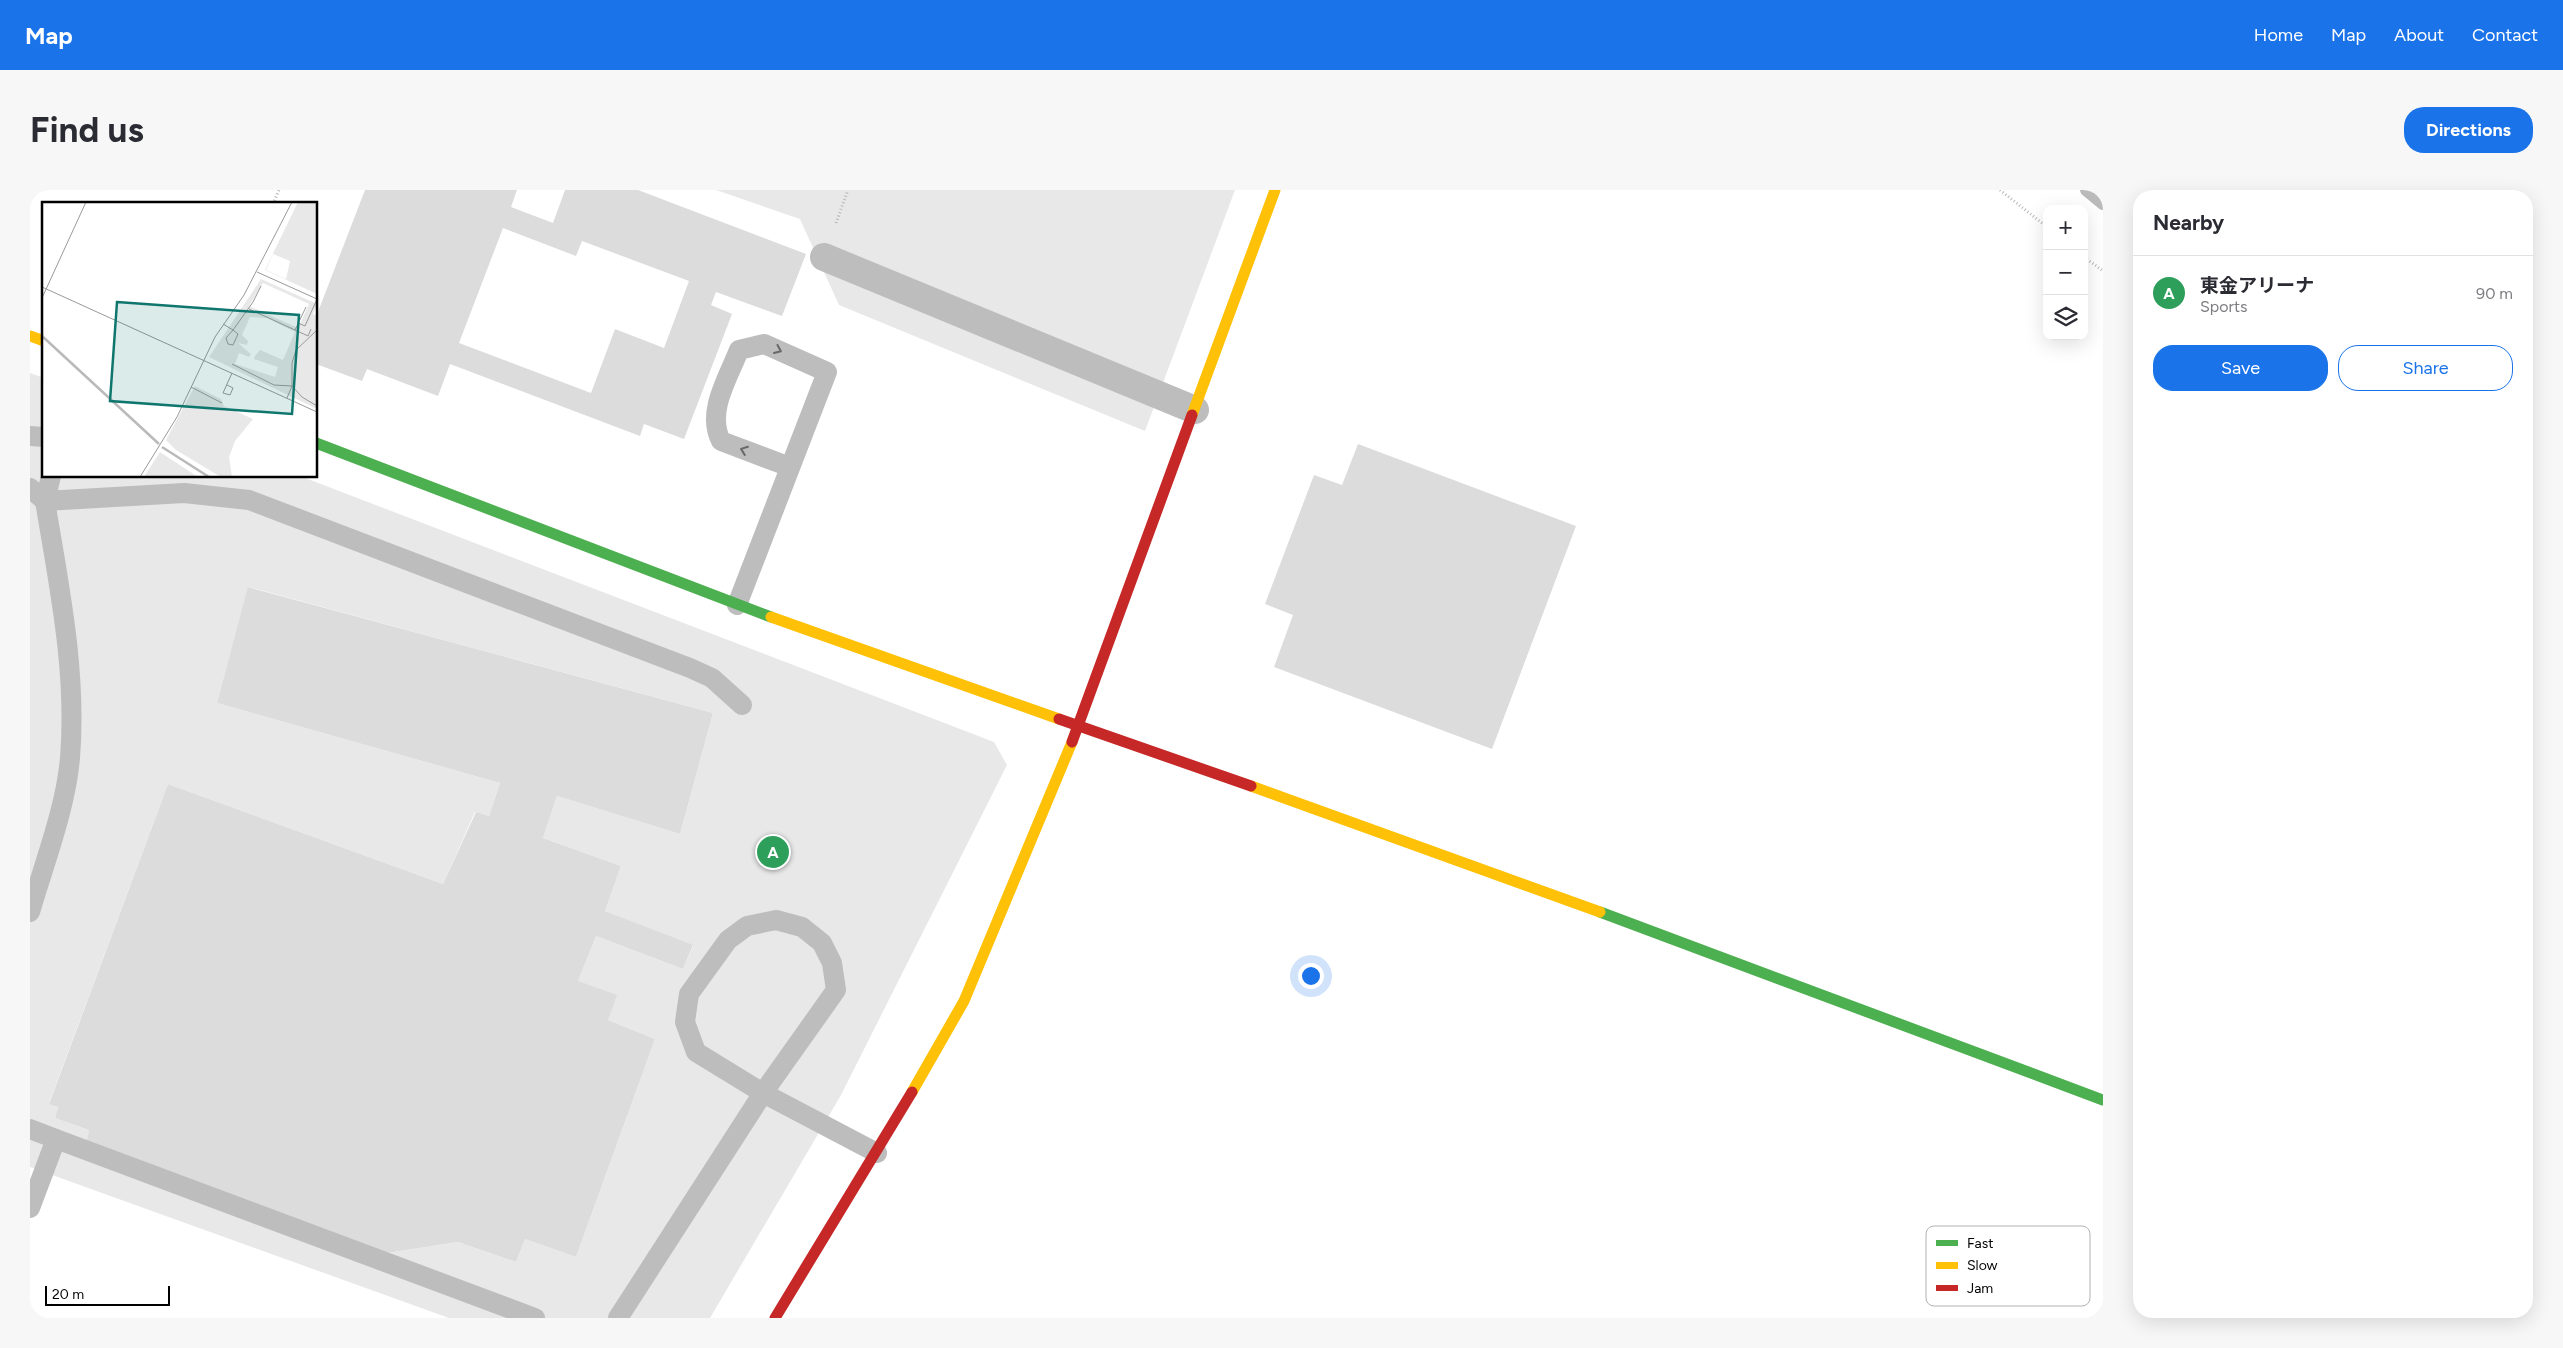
<!DOCTYPE html>
<html lang="en">
<head>
<meta charset="utf-8">
<style>
  :root { --surface:#fff; --page:#f7f7f7; --text:#2b2b33; --muted:#7c7c81; --line:#e1e1e2; --accent:#1a73e8 }
  body { margin:0; font-family:Figtree,"Noto Sans JP",sans-serif; background:var(--page); color:var(--text) }
  .controls { position:absolute; right:15px; top:15px; display:grid; overflow:hidden; border-radius:10px; box-shadow:0 5px 20px #0002 }
  .controls button { width:45px; height:45px; display:grid; place-items:center; padding:0; border:0; border-bottom:1px solid var(--line); background:var(--surface); color:var(--text); font:25px sans-serif }
  .scale { position:absolute; left:15px; bottom:12px; width:125px; box-sizing:border-box; padding-left:5px; border:2px solid #000; border-top:0; font-size:14px; line-height:18px; white-space:nowrap; color:#000; -webkit-text-stroke:4px #fff; paint-order:stroke }
  .you { position:absolute; left:1280px; top:785px; width:18px; height:18px; margin:-12px; border:4px solid #fff; border-radius:50%; background:#1a73e8; box-shadow:0 0 0 8px #1a73e833 }
  .badge { display:grid; place-items:center; width:32px; height:32px; border-radius:50%; background:var(--accent); color:#fff; font-size:16px; font-weight:700 }
  .pin { position:absolute; translate:-50% -50%; border:2px solid #fff; box-shadow:0 1px 5px #0006 }
  .list { margin:0; padding:0; list-style:none }
  h2 { display:flex; justify-content:space-between; align-items:center; height:65px; margin:0; padding:0 20px; font-size:21px }
  h2 small { font-size:16px; font-weight:400; color:var(--muted) }
  .list li { display:grid; grid-template-columns:32px 1fr auto; gap:15px; align-items:center; box-sizing:border-box; height:75px; padding:0 20px; border-top:1px solid var(--line) }
  .list b { display:block; font-size:19px; white-space:nowrap }
  .list p { margin:0; font-size:16px; white-space:nowrap; color:var(--muted) }
  .list em { font-size:16px; font-style:normal; color:var(--muted) }
  .actions { display:flex; gap:10px; padding:15px 20px }
  .actions a { flex:1; padding:11px 0; border:1px solid var(--accent); border-radius:20px; text-align:center; font-size:18px; color:var(--accent) }
  .actions .main { background:var(--accent); color:#fff }
  .icon { flex:none; width:28px; height:28px; fill:none; stroke:currentColor; stroke-width:2; stroke-linecap:round; stroke-linejoin:round }
  .map { position:relative; flex:none; width:2073px; height:1128px; overflow:hidden; border-radius:20px }
  header { display:flex; align-items:center; gap:30px; box-sizing:border-box; height:70px; padding:0 25px; background:var(--accent); color:#fff }
  header strong { font-size:24px }
  nav { display:flex; gap:28px; margin-inline-start:auto; font-size:18px }
  .intro { display:flex; align-items:center; justify-content:space-between; box-sizing:border-box; height:120px; padding:0 30px }
  h1 { margin:0; font-size:35px }
  .button { padding:12px 22px; border-radius:20px; background:var(--accent); color:#fff; font-size:18px; font-weight:700 }
  main { display:flex; gap:30px; padding:0 30px }
  aside { flex:1; background:var(--surface); border-radius:20px; box-shadow:0 5px 20px #0002 }
  .map>svg:first-child { display:block }
</style>
</head>
<body>
<header>
<strong>Map</strong>
<nav><a>Home</a><a>Map</a><a>About</a><a>Contact</a></nav>
</header>
<div class="intro"><h1>Find us</h1><a class="button">Directions</a></div>
<main>
<div class="map">
<svg width="2073" height="1128" viewBox="0 0 2073 1128">
  <rect width="100%" height="100%" fill="#fff"/>
  <g fill="#e8e8e8" fill-rule="evenodd">
    <polygon points="686,0 1205,0 1115,241 809,115 770,29"/>
    <path d="M0 183 14 188V286H270L964 552 977 575 811 905 680 1128H419L0 977ZM219 397 683 523 650 644 527 606 513 648 591 676 575 721 663 756 653 779 566 746 548 791 578 830 625 849 546 1067 495 1049 486 1072 428 1052 350 1064 59 940 25 928 28 917 19 913 138 594 413 694 445 622 459 626 470 593 187 513Z"/>
  </g>
  <g fill="none" stroke-linecap="round" stroke-linejoin="round">
    <polyline stroke="#bababa" stroke-width="12" points="2056,0 2073,14"/>
  </g>
  <g fill="#dcdcdc" fill-rule="evenodd">
    <path d="M335 0H487L481 17 523 33 535 0H608L776 64 752 126 686 102 681 115 702 124 654 249 614 234 610 246 420 174 408 206 337 179 332 191 286 174V127ZM473 38 546 66 552 51 659 91 634 158 585 139 561 203 429 153Z"/>
    <polygon points="1328,254 1546,336 1462,559 1244,477 1263,425 1235,414 1284,285 1312,295"/>
    <polygon points="218,397 683,523 650,644 527,606 513,648 591,676 575,721 663,755 653,779 566,746 548,791 587,805 578,830 625,849 546,1067 495,1049 486,1072 428,1052 350,1064 57,951 59,940 25,928 28,917 19,914 138,594 413,694 446,622 459,626 470,593 187,513"/>
  </g>
  <g fill="none" stroke-linecap="round" stroke-linejoin="round">
    <g stroke="#b8b8b8" stroke-width="3" stroke-dasharray="1 2.5" stroke-linecap="butt">
      <polyline points="1970,0 2017,37"/>
      <polyline points="243,14 249,0"/>
      <polyline points="806,33 818,0"/>
      <polyline points="2054,67 2073,81"/>
    </g>
    <g stroke="#bdbdbd" stroke-width="20">
      <polyline points="0,246 14,247"/>
      <polyline points="0,298 15,311 154,303 219,310 660,478 682,488 712,515"/>
      <path d="M707 415 797 182 734 154 709 160C698 188 676 222 691 251L760 277"/>
      <path d="M0 722C14 674 36 617 40 568 47 481 29 396 15 311L21 286"/>
      <polyline points="0,939 26,949"/>
      <polyline points="0,1018 26,949 505,1128"/>
      <polyline points="588,1128 733,903 806,800 802,773 792,753 772,737 746,730 717,736 698,750 659,804 655,832 666,862 733,903 847,963"/>
    </g>
    <polyline stroke="#bdbdbd" stroke-width="28" points="794,67 1165,220"/>
    <g stroke="#4caf50" stroke-width="11">
      <polyline points="286,253 741,427"/>
      <polyline points="1570,722 2073,910"/>
    </g>
    <g stroke="#ffc107" stroke-width="11">
      <polyline points="0,146 14,151"/>
      <polyline points="1162,225 1245,0"/>
      <polyline points="741,427 1029,529"/>
      <polyline points="1221,596 1570,722"/>
      <polyline points="882,902 934,811 1042,552"/>
    </g>
    <g stroke="#c62828" stroke-width="11">
      <polyline points="1029,529 1221,596"/>
      <polyline points="1042,552 1162,225"/>
      <polyline points="745,1128 882,902"/>
    </g>
  </g>
  <defs><path id="oneway-chevron" d="M-2-3.5L2.5 0L-2 3.5" fill="none" stroke-width="1.6" stroke-linecap="round" stroke-linejoin="round" transform="scale(1.25)"/></defs>
  <g stroke="#686868">
    <use href="#oneway-chevron" transform="translate(748 160) rotate(24)"/>
    <use href="#oneway-chevron" transform="translate(714 260) rotate(-159)"/>
  </g>
  <g transform="translate(12 12)">
    <rect width="275" height="275" fill="#fff"/>
    <path d="M256 0H275V92L223 68ZM231 52 248 59 244 77 224 68ZM219 77 275 102 271 112 275 114V207L167 155ZM221 81 267 102 256 126 207 104ZM208 115 225 116 253 130 241 158 218 148 213 154 212 157 236 165 233 175 193 162 197 151 207 155 209 152 196 141 205 143 206 139 200 133ZM153 184 179 197 182 204 211 217 193 239 187 255 190 275H179L134 248 124 238ZM118 250 156 275H102Z" fill="#e8e8e8" fill-rule="evenodd"/>
    <path fill="none" stroke="#bababa" stroke-width="2.5" d="M0 134 117 242M120 245 167 275"/>
    <path fill="none" stroke="#999" stroke-width="1" d="M215 70 275 97M0 85 275 210M0 96 44 0M207 107 253 128 264 105M256 121 263 124 275 97M181 122 191 128 196 132 191 143 186 142 184 136 191 128 211 100 219 84M253 128 266 134 269 127M190 162 232 183 250 184 260 195 275 204M185 183 191 186 188 193 181 191 190 171M149 185 180 201M245 196 250 184V161L254 148 275 128M98 275 135 215 173 135 202 93 250 0"/>
    <path fill="#0f766e" fill-opacity="0.15" stroke="#0f766e" stroke-width="2.5" d="M75 100 257 113 250 212 68 199Z"/>
    <rect width="275" height="275" fill="none" stroke="#000" stroke-width="2.5"/>
  </g>
  <rect x="1896" y="1036" width="164" height="80" rx="8" fill="#fff" stroke="#b2b2b2" stroke-width="1"/>
  <rect x="1906" y="1050" width="22" height="6" fill="#4caf50"/>
  <rect x="1906" y="1072" width="22" height="7" fill="#ffc107"/>
  <rect x="1906" y="1095" width="22" height="6" fill="#c62828"/>
  <g font-size="14" fill="#000">
    <text x="1937" y="1058">Fast</text>
    <text x="1937" y="1080">Slow</text>
    <text x="1937" y="1103">Jam</text>
  </g>
</svg>
<div class="controls">
<button>+</button>
<button>−</button>
<button><svg class="icon" aria-label="layers" viewBox="0 0 24 24"><path d="M12 4l9 5-9 5-9-5zM3 14l9 5 9-5"/></svg></button>
</div>
<div class="scale">20 m</div>
<div class="you"></div>
<div class="pin badge" style="left:743px;top:662px;background:#2e9e5b">A</div>
</div>
<aside>
<h2>Nearby<small></small></h2>
<ul class="list">
<li><span class="badge" style="background:#2e9e5b">A</span><div><b>東金アリーナ</b><p>Sports</p></div><em>90 m</em></li>
</ul>
<div class="actions"><a class="main">Save</a><a>Share</a></div>
</aside>
</main>
</body>
</html>
